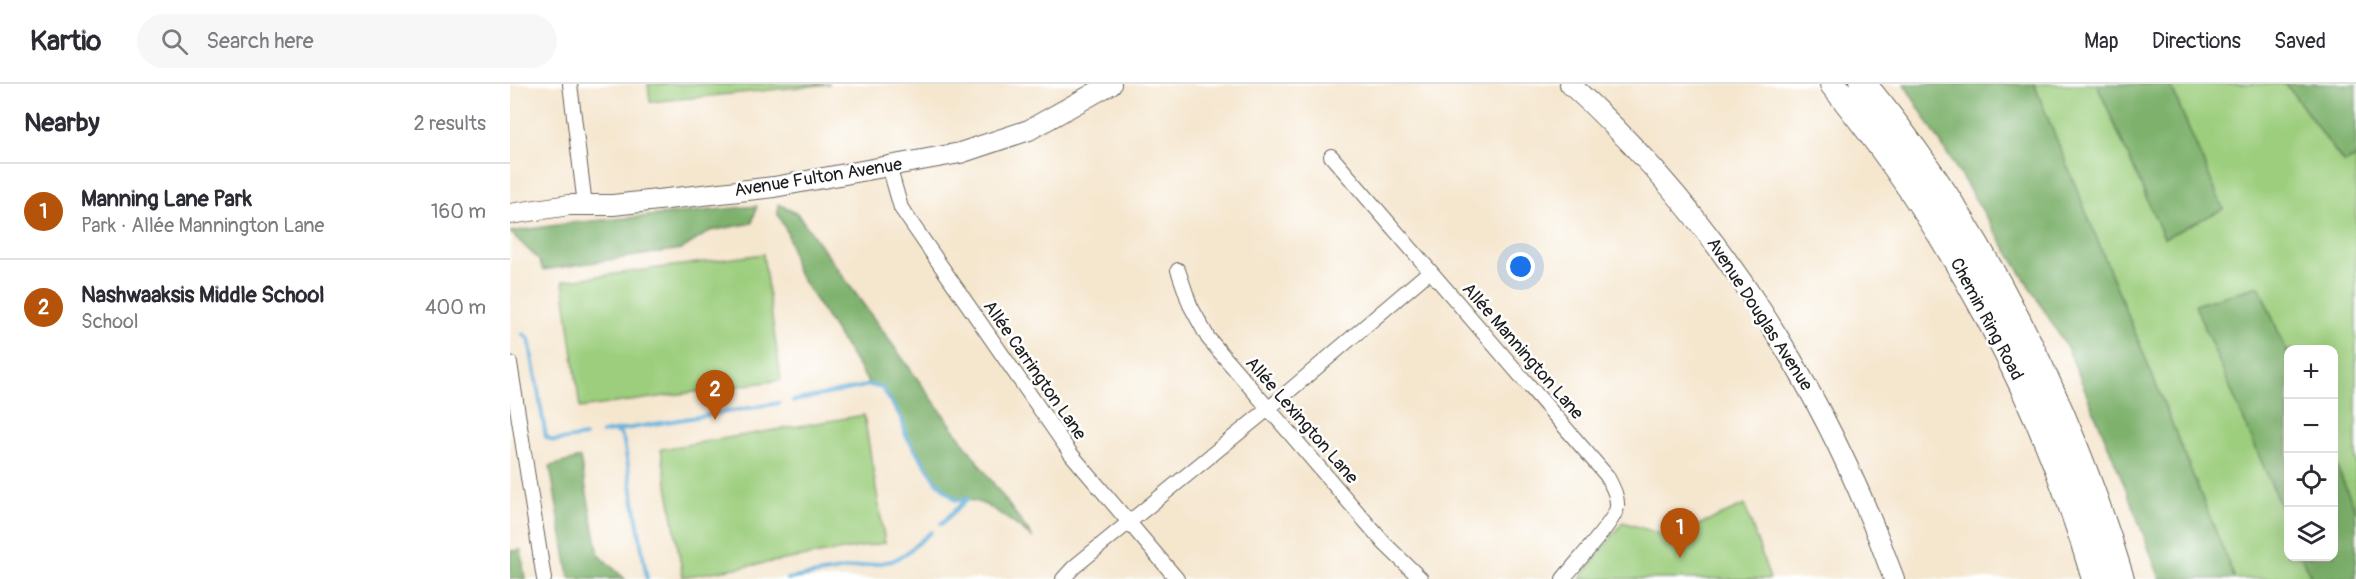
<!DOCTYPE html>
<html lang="en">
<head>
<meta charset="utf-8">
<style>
  :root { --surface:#fff; --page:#f7f7f7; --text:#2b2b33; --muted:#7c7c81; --line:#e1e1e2; --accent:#b45309 }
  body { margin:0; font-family:Pangolin,sans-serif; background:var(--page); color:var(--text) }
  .controls { position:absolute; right:18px; bottom:18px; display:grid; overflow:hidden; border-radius:12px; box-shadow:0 6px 24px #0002 }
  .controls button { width:54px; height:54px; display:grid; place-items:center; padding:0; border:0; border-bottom:2px solid var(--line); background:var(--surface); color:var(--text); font:30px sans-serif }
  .you { position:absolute; left:1011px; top:183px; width:21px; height:21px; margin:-15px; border:4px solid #fff; border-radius:50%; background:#1a73e8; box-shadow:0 0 0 9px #1a73e833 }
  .badge { display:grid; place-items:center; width:39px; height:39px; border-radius:50%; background:var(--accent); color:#fff; font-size:20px; font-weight:700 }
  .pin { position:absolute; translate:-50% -50px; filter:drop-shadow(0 2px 3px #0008) }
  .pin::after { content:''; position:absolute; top:32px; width:21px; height:18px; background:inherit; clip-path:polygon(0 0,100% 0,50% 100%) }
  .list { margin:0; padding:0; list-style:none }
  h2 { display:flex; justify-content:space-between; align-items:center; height:78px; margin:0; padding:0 24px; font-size:26px }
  h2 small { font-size:20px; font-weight:400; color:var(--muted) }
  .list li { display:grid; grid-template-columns:39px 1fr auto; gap:18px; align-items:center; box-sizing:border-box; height:96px; padding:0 24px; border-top:2px solid var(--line) }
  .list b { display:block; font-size:22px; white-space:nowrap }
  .list p { margin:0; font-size:20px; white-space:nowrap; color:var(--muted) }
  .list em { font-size:20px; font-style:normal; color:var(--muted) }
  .icon { flex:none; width:33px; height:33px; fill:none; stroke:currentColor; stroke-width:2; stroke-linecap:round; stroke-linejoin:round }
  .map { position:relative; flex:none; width:1846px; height:495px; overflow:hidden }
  header { display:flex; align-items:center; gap:36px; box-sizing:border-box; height:84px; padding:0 30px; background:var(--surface); border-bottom:2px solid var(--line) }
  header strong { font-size:28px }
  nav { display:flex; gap:33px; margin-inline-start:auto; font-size:21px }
  .search { width:420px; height:54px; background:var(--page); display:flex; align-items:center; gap:15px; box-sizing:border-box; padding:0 21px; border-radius:33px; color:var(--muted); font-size:22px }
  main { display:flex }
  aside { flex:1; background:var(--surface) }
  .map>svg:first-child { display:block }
</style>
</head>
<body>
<header>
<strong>Kartio</strong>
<div class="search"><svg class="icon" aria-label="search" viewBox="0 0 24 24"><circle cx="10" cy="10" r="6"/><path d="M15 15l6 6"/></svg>Search here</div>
<nav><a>Map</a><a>Directions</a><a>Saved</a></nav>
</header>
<main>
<aside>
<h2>Nearby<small>2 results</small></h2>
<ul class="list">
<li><span class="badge">1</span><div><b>Manning Lane Park</b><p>Park · Allée Mannington Lane</p></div><em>160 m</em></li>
<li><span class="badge">2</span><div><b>Nashwaaksis Middle School</b><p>School</p></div><em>400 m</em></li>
</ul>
</aside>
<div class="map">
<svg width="1846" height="495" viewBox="0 0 1846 495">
  <rect width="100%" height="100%" fill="#fff"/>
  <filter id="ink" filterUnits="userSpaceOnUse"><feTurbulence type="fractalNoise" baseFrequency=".0167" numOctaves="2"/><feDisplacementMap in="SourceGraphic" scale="12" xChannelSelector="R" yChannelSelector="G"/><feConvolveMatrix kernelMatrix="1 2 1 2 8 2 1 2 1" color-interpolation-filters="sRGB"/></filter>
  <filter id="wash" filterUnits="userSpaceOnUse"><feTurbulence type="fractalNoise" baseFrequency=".008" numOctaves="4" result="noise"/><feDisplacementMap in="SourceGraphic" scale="24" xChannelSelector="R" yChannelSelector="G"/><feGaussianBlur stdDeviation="1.35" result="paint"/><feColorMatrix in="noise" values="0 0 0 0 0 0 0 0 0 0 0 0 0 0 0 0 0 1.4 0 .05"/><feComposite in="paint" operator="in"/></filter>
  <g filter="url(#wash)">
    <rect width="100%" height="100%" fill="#f5e6ce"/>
    <g fill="#9cce7d" stroke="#5c754c" stroke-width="1.5">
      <polygon points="138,0 320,0 140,18"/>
      <polygon points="1524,0 1587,0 1654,154 1713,125 1660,0 1776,0 1833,78 1846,73 1846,428 1824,376 1824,266 1778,266 1778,271 1749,202 1685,221 1778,440 1778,472 1792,473 1802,495 1725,495"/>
      <polygon points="253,170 271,296 70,324 53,197"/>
      <polygon points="354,331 375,459 173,493 151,365"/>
      <polygon points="1235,421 1260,495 1070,495 1113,438 1161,453"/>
    </g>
    <g fill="#7db16c" stroke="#4c6644" stroke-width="1.5">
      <polygon points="1394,0 1524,0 1725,495 1650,495 1619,412 1558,265"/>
      <polygon points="1587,0 1660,0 1713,125 1654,154"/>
      <polygon points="1776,0 1846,0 1846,73 1834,79"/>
      <path d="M268 120 287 129 523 454C500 438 476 412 446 416L427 398 396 352 392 335 372 304 360 301 286 186 277 148 268 131Z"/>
      <polygon points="247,122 242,139 200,147 172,165 33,186 29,176 0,148 61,139"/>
      <polygon points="1749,202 1778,271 1778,440 1685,221"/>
      <polygon points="70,374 89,471 115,495 62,495 59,492 40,382"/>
      <polygon points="1824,376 1846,428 1846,495 1802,495 1792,473 1824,472"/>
      <polygon points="11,466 15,495 0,495 0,467"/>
    </g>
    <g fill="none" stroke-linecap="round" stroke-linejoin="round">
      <g stroke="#5eaed9" stroke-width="4">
        <polyline points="13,250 19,255 36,353 44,357 75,352"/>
        <polyline points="283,317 360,301 372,304 392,335 396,352 427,398 446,416 458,415"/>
        <polyline points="106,348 111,351 114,358 137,495"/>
        <polyline points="92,349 269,319"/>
        <polyline points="431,440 457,415"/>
        <polyline points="278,495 382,477 394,471 421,448"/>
      </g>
    </g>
  </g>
  <g filter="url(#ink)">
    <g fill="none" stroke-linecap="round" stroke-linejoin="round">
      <g stroke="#68635a" stroke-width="16">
        <g id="street">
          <polyline points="60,0 75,121"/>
          <path d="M821 72 1097 392C1102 402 1108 412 1107 423 1106 436 1063 482 1053 495"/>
          <polyline points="379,82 391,124 536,334 561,370 667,495"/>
          <polyline points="668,186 680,221 698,254 874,459 911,495"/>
          <polyline points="0,279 34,495"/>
          <polyline points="553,495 564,483 758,325 920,187"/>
        </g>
      </g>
      <g stroke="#68635a" stroke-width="22">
        <g id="secondary">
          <path d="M1060 0C1209 136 1316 307 1384 495"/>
          <polyline points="0,130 59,121 103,121 264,103 450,69 519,46 601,0"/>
        </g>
      </g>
      <g stroke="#68635a" stroke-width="28">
        <g id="highway">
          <path d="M1323 0C1442 146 1533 314 1585 495"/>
          <path d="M1353 0C1471 141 1558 319 1611 495"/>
        </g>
      </g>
      <use href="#street" stroke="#fff" stroke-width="14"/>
      <use href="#secondary" stroke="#fff" stroke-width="20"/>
      <use href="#highway" stroke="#fff" stroke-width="26"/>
    </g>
  </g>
  <g text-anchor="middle" stroke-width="5" stroke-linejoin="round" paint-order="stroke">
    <g font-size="18" fill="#1c1c1c" stroke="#fff">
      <text transform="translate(308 93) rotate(-9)" y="6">Avenue Fulton Avenue</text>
      <text transform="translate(1250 230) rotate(57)" y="6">Avenue Douglas Avenue</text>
      <text transform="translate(1477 235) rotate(62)" y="6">Chemin Ring Road</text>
      <text transform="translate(1013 267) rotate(49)" y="6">Allée Mannington Lane</text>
      <text transform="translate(525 286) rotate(55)" y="6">Allée Carrington Lane</text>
      <text transform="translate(792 336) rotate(49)" y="6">Allée Lexington Lane</text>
    </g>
  </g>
</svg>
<div class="controls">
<button>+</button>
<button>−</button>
<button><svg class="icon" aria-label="locate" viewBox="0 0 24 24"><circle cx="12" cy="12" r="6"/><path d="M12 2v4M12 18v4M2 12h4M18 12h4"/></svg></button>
<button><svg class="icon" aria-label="layers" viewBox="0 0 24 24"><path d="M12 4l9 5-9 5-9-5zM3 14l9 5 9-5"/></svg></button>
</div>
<div class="you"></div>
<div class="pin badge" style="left:1170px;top:474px">1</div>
<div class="pin badge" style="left:205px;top:336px">2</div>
</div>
</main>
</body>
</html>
